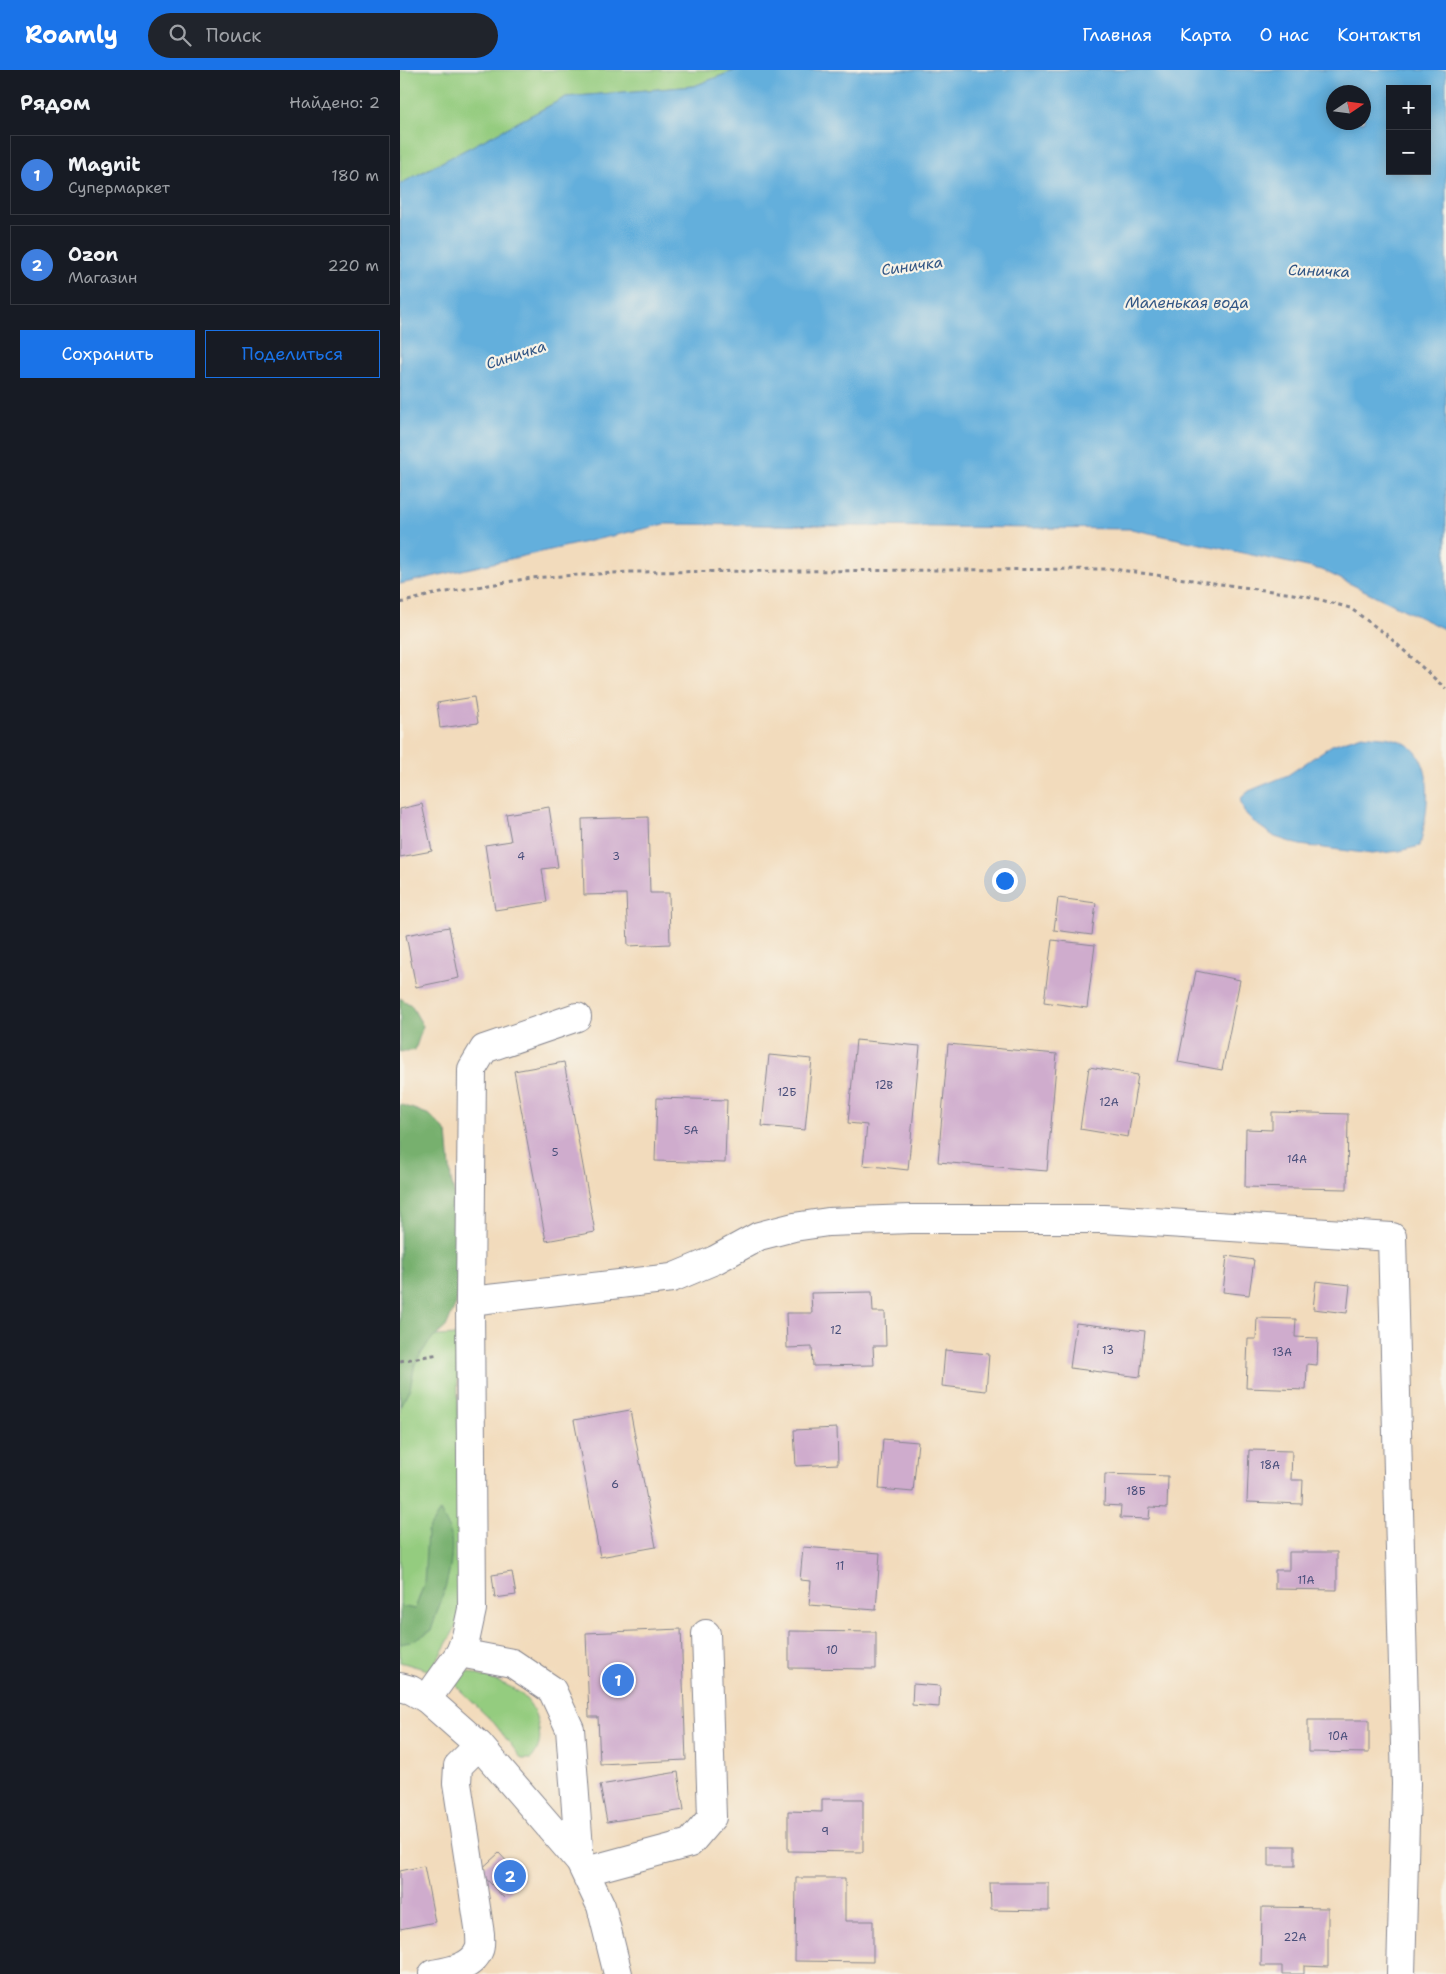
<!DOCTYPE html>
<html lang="ru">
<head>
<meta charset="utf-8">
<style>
  :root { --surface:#171b24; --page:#20242c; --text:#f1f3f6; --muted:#9ea1a6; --line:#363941; --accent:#1a73e8 }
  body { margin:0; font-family:"Shantell Sans",sans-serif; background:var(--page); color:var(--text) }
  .controls { position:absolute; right:15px; top:15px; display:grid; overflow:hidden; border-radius:0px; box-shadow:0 2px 12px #0003 }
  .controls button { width:45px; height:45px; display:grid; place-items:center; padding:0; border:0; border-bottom:1px solid var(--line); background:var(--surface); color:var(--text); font:25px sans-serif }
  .compass { position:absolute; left:926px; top:15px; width:45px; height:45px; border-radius:50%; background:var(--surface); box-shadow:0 2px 12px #0003; rotate:77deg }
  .you { position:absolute; left:604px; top:810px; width:18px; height:18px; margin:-12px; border:4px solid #fff; border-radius:50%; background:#1a73e8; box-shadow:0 0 0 8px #1a73e833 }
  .badge { display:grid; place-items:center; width:32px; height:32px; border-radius:50%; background:var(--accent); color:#fff; font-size:16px; font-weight:700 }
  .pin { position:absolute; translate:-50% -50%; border:2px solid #fff; box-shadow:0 1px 5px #0006 }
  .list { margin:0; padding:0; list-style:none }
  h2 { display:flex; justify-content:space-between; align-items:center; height:65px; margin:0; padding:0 20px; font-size:21px }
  h2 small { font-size:16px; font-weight:400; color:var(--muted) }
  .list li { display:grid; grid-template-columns:32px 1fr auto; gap:15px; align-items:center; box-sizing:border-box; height:80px; margin:0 10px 10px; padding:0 10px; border:1px solid var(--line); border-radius:0px }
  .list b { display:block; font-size:19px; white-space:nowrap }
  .list p { margin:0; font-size:16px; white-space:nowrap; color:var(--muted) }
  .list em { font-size:16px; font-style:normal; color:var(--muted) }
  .actions { display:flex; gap:10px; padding:15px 20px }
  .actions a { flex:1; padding:11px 0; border:1px solid var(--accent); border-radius:0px; text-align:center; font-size:18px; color:var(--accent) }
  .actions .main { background:var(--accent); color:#fff }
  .icon { flex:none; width:28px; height:28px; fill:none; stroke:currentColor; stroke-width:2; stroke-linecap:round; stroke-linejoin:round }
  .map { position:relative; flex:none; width:1046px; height:1904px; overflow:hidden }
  header { display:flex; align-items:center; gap:30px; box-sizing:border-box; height:70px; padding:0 25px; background:var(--accent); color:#fff }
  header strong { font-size:24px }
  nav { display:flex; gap:28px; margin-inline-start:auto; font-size:18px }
  .search { width:350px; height:45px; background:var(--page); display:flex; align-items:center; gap:12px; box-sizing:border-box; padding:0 18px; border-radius:28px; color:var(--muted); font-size:19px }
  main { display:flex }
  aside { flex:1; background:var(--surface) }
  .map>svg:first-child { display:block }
</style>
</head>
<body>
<header>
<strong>Roamly</strong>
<div class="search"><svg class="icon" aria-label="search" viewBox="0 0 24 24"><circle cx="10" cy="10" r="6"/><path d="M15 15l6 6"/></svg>Поиск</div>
<nav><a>Главная</a><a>Карта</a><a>О нас</a><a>Контакты</a></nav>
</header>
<main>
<aside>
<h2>Рядом<small>Найдено: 2</small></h2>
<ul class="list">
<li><span class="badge" style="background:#3f7fe0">1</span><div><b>Magnit</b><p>Супермаркет</p></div><em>180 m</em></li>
<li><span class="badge" style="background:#3f7fe0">2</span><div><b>Ozon</b><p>Магазин</p></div><em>220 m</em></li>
</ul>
<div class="actions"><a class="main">Сохранить</a><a>Поделиться</a></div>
</aside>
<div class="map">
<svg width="1046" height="1904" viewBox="0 0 1046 1904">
  <rect width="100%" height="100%" fill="#f7f3e8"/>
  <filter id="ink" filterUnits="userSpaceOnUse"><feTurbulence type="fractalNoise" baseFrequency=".02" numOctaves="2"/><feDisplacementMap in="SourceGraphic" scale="10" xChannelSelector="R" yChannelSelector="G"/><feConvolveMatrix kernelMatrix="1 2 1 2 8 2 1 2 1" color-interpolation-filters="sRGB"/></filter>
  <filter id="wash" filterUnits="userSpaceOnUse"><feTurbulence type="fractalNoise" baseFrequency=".0096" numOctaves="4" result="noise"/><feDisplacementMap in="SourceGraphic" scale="20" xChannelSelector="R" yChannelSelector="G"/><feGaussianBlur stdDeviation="1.12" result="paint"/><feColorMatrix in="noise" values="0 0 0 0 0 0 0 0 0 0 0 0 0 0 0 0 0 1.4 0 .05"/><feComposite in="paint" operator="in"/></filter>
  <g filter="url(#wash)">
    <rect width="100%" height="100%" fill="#f2dbbc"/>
    <g fill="#94cc7f" stroke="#587e6e">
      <polygon points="0,0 336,0 294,16 166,27 0,114"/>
      <polygon points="57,1265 61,1548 31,1601 0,1592 0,1268"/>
      <path d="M69 1602C103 1614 133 1617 139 1660 141 1671 139 1680 131 1689H122L94 1653 57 1617 54 1610 60 1603Z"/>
    </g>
    <g fill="#77b06e" stroke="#497066">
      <polygon points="0,928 11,935 23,956 15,980 0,982"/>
      <polygon points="0,1034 30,1045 47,1062 51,1110 62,1158 62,1182 56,1234 46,1257 28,1273 15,1294 10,1318 0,1336"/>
      <path d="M40 1441C44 1449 50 1458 51 1466 55 1499 40 1531 31 1561L10 1572 0 1574V1536L15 1539 24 1514 27 1462Z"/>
    </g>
    <g fill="#63afdc" stroke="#3f6f9d" fill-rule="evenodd">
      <path d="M336 0H1046V560L922 500 731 459 265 454 0 514V114L166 27 294 16ZM990 19H1027V101H990ZM934 22H964V52H934Z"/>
      <path d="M962 665C974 667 989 666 1000 671 1039 686 1027 744 1020 776L999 781 972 784 900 775 875 767 855 753 844 742 840 729 849 721 888 705 932 675Z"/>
    </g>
    <g id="blocks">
      <g fill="#cfaccd">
        <polygon points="74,627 78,653 40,658 37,633"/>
        <polygon points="22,734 32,781 0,787 0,739"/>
        <polygon points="149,737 158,797 142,799 147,832 95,840 85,775 111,771 106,744"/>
        <polygon points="248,747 250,823 269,823 270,874 228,876 226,824 184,825 182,749"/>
        <polygon points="658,828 696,833 692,865 654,860"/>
        <polygon points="49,857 59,908 16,917 6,865"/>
        <polygon points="652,870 695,875 687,938 644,932"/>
        <polygon points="796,901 840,910 822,1000 778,992"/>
        <polygon points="456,970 520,976 508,1100 463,1095 467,1055 448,1053"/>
        <polygon points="548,974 657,984 647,1101 538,1092"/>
        <polygon points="369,985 412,989 405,1060 362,1056"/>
        <polygon points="164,992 195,1162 146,1171 114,1001"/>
        <polygon points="689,997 738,1005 728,1067 680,1059"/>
        <polygon points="257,1028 327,1030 325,1093 255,1091"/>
        <polygon points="872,1042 948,1044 947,1119 845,1117 846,1059 872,1060"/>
        <polygon points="827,1186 854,1190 849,1225 823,1222"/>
        <polygon points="916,1211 950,1215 947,1243 913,1239"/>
        <polygon points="472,1222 473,1242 485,1242 486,1276 473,1276 474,1295 413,1296 412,1277 387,1278 386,1243 412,1243 411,1223"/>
        <polygon points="857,1248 896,1249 895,1267 918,1268 917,1295 907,1294 906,1320 846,1318 848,1269 856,1269"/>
        <polygon points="676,1253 745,1261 740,1307 670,1298"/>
        <polygon points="545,1280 589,1284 586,1321 542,1316"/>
        <polygon points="230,1340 256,1477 200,1487 174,1350"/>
        <polygon points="437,1358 438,1394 396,1396 394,1360"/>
        <polygon points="483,1369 518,1372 513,1422 479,1419"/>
        <polygon points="849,1380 892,1381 891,1410 903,1410 902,1434 847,1432"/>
        <polygon points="705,1404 768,1406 767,1438 750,1437 749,1449 720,1448 721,1436 704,1435"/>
        <polygon points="403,1477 480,1483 476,1540 409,1535 411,1511 400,1510"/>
        <polygon points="889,1482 937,1482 937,1520 875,1519 875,1500 889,1500"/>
        <polygon points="112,1502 116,1525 95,1528 92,1505"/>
        <polygon points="281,1559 286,1690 200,1694 198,1647 189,1647 186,1563"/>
        <polygon points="389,1561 476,1562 476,1599 389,1598"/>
        <polygon points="513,1614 540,1616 539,1637 512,1635"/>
        <polygon points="908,1650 969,1650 969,1683 908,1682"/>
        <polygon points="278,1702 284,1740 207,1752 200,1715"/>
        <polygon points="422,1729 463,1729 463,1782 388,1781 388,1741 422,1742"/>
        <rect x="869" y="1776" width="26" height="20"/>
        <polygon points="99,1783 123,1809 104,1828 79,1801"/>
        <polygon points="24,1796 35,1852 0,1859 0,1801"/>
        <polygon points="396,1808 445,1808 445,1851 473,1851 473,1892 395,1891"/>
        <polygon points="590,1813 649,1813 649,1841 591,1840"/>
        <polygon points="862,1837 928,1838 928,1897 904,1896 904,1904 882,1904 882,1896 861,1896"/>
      </g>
    </g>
  </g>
  <g filter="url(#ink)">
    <use href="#blocks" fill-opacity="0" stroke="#86858d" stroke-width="1"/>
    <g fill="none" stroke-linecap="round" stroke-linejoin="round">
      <g stroke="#86858d" stroke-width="30">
        <g id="minor">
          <polyline points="70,1231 272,1208 315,1190 359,1166 394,1157 428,1152 511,1149 704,1149 992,1167 1006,1714 1001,1904"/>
          <polyline points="60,1583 66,1567 72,1539 70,1231 72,999 84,979 177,947"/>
          <polyline points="0,1617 11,1620 27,1629 79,1675 180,1792 201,1836 218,1904"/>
          <polyline points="27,1629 60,1583 112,1593 152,1620 170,1659 180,1792"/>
          <polyline points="186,1801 290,1773 312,1747 306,1564"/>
          <path d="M33 1904C49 1901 72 1898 79 1880 81 1876 80 1869 80 1864L57 1713 58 1696 79 1675"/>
        </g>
      </g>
      <g stroke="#86858d" stroke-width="3" stroke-dasharray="4 4" stroke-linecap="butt">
        <polyline points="0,533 35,524 131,508 228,502 713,499 907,526 950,538 987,565 1046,619"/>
        <polyline points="0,1291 39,1284"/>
      </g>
      <use href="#minor" stroke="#fff" stroke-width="28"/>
    </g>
  </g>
  <g text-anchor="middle" stroke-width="4.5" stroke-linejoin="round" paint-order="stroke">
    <g font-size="11" fill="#484e7a">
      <text x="121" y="790">4</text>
      <text x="216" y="790">3</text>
      <text x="484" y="1019">12В</text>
      <text x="387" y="1026">12Б</text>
      <text x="709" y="1036">12А</text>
      <text x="291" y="1064">5А</text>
      <text x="155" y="1086">5</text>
      <text x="897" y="1093">14А</text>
      <text x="436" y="1264">12</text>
      <text x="708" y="1284">13</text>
      <text x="882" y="1286">13А</text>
      <text x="870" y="1399">18А</text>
      <text x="215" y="1418">6</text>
      <text x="736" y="1425">18Б</text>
      <text x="440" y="1500">11</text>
      <text x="906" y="1514">11А</text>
      <text x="432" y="1584">10</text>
      <text x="938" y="1670">10А</text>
      <text x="425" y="1765">9</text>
      <text x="895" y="1871">22А</text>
    </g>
    <g font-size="15" font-style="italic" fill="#315584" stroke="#f7f3e8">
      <text transform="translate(512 196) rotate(-8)" y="5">Синичка</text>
      <text transform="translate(919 201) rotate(2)" y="5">Синичка</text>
      <text x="787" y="238">Маленькая вода</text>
      <text transform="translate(116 285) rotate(-18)" y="5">Синичка</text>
    </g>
  </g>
</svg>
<div class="controls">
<button>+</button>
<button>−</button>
</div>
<svg class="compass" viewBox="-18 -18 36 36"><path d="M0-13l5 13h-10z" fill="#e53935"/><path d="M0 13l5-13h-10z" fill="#9ea1a6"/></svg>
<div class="you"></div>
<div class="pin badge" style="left:218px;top:1610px;background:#3f7fe0">1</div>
<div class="pin badge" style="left:110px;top:1806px;background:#3f7fe0">2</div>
</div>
</main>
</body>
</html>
